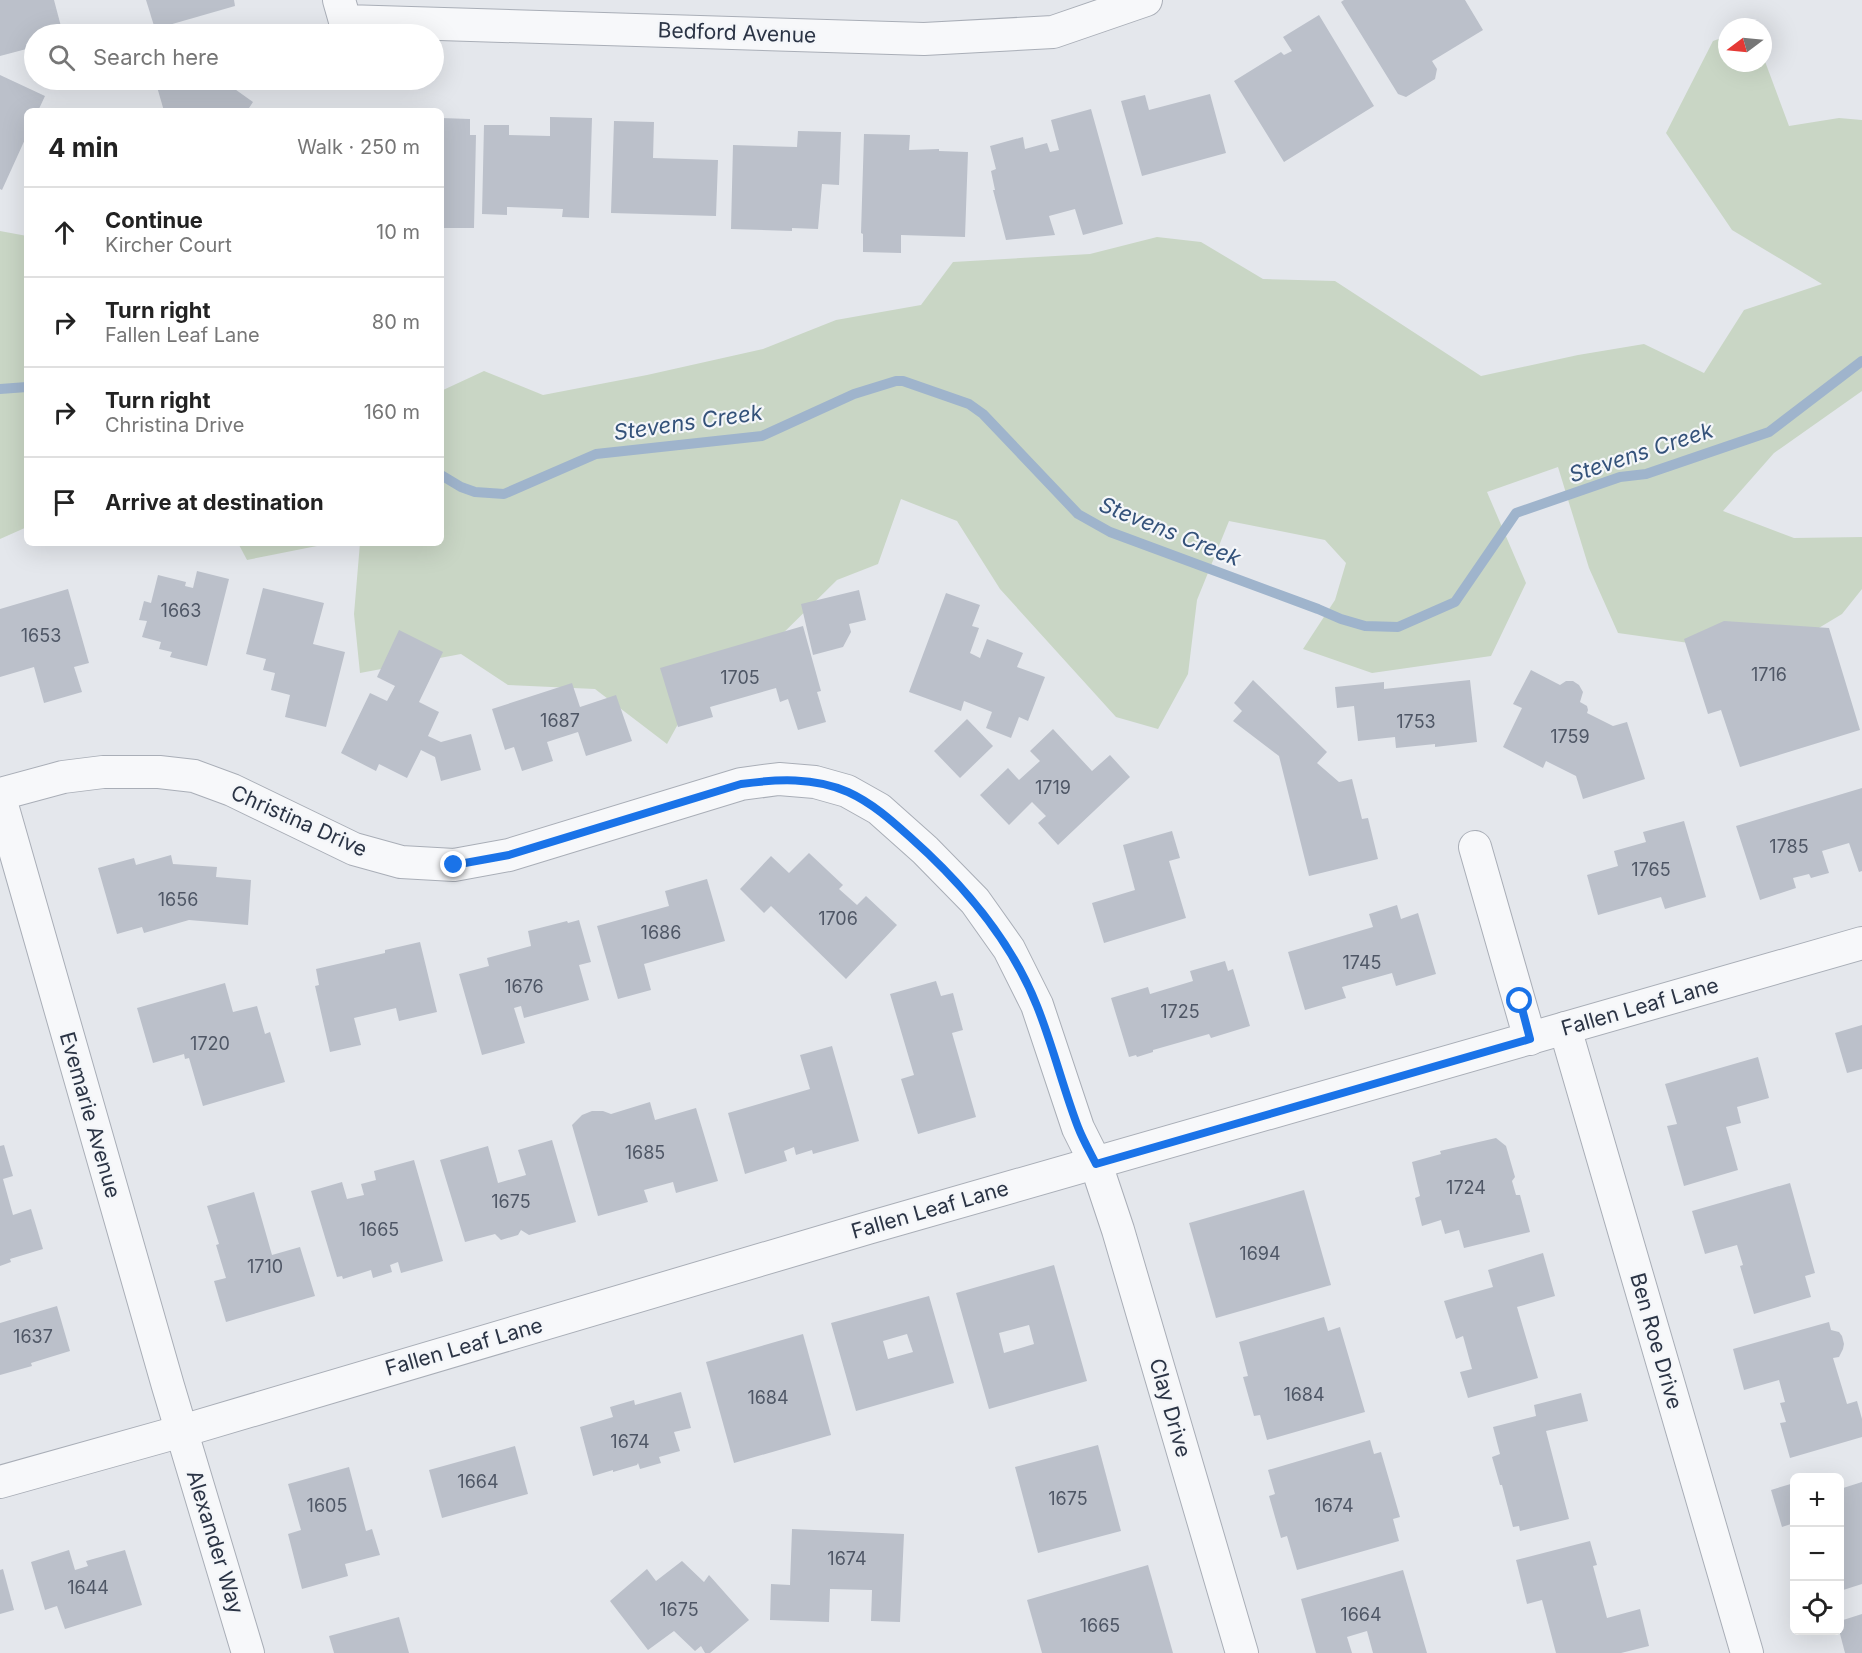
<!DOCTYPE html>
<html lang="en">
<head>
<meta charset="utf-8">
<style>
  :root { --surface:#fff; --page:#f2f2f2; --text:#222; --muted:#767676; --line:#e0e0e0 }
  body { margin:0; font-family:Inter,sans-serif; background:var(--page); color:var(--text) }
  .controls { position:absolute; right:18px; bottom:18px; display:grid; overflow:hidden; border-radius:9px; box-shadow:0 6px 24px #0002 }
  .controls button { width:54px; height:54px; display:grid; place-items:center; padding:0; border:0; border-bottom:2px solid var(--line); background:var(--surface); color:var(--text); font:30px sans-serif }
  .compass { position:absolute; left:1718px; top:18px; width:54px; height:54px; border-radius:50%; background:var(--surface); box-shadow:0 6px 24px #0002; rotate:254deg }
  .stop { position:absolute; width:18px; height:18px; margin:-14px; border:4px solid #1a73e8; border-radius:50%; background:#fff }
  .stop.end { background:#1a73e8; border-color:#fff; box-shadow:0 2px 6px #0008 }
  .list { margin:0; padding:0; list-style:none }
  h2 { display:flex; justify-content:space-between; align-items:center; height:78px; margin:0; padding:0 24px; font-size:26px }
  h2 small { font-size:20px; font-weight:400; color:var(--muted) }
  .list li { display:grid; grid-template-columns:39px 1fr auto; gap:18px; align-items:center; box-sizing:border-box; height:90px; padding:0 24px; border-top:2px solid var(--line) }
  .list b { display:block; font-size:22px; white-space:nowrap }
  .list p { margin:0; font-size:20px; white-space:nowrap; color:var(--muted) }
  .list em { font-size:20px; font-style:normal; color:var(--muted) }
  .icon { flex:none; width:33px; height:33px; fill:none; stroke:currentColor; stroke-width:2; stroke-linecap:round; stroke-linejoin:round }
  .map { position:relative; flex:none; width:1862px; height:1653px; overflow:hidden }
  .search { position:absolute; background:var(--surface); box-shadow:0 6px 24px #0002; left:24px; top:24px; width:420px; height:66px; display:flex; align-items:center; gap:15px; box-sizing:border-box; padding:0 21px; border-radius:33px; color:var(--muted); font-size:22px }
  .panel { position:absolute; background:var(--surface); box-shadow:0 6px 24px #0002; left:24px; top:108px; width:420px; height:438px; border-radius:9px }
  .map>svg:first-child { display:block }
</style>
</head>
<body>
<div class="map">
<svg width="1862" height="1653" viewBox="0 0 1862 1653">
  <rect width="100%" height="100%" fill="#e4e7ec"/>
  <g fill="#c9d6c5">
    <polygon points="1727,36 1727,63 1763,63 1763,56 1789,126 1839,118 1862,120 1862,391 1774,453 1723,511 1794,538 1862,537 1862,589 1842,614 1774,655 1618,633 1589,568 1558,467 1487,492 1526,583 1491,656 1372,673 1303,649 1335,600 1346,563 1325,540 1229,521 1197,600 1188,674 1158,729 1116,717 1000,589 957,521 901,499 878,564 837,580 764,652 694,695 667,744 595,689 508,685 461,654 360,673 354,614 360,543 441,543 441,391 484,371 543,395 647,375 763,349 836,320 921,305 953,262 1090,254 1157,237 1201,242 1263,279 1335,281 1481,376 1578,355 1644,344 1704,373 1744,310 1822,284 1732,230 1666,133 1713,41"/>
    <polygon points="0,231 27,236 27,527 0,539"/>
    <polygon points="238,543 332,543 247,560"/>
  </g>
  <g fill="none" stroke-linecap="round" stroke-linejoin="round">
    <g stroke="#9fb4cc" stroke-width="10">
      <polyline points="0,389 27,387"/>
      <polyline points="441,475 461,487 475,492 504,494 596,454 762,436 854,394 896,381 903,381 969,404 983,414 1078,514 1110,532 1318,609 1341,619 1365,626 1398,627 1455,602 1516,513 1620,477 1646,474 1769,432 1862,361"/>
    </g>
  </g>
  <g fill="#bbc0ca" fill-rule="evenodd">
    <polygon points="0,0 54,0 63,34 34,34 34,47 0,56"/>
    <polygon points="146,0 234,0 235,6 155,29"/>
    <polygon points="1344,0 1465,0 1483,30 1432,61 1437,69 1435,79 1406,97 1398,94 1341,2"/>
    <polygon points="1319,15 1374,106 1284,162 1234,81 1281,52 1284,55 1292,51 1283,37"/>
    <polygon points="0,75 45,96 38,111 27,111 27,135 2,190 0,189"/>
    <polygon points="155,80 212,80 214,90 222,80 253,102 247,111 164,111"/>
    <polygon points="1210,94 1226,153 1142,176 1121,101 1145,95 1149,110"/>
    <polygon points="1091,109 1123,224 1083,235 1075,209 1049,216 1055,235 1006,240 993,190 995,190 991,171 996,169 990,146 1023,137 1025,149 1047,143 1050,152 1059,150 1051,120"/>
    <polygon points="550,117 592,118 589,218 562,217 563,209 507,207 507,215 482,214 484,125 509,125 509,135 550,136"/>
    <polygon points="441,118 470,119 470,135 476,135 474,228 441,228"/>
    <polygon points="614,121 654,122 653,158 718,160 716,216 611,213"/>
    <polygon points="798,131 841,132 839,185 822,184 818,229 792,228 792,231 731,229 733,145 797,147"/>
    <polygon points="864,134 910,135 909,150 939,149 939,151 968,152 965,237 901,235 901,253 863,252 863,234 861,233"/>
    <polygon points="197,571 229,579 207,666 170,657 172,652 159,649 161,642 142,637 147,621 139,620 144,601 151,603 158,575 186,582 185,586 193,588"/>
    <polygon points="263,588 324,603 313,644 345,652 326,727 285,717 290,695 271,690 275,673 263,670 266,659 246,654"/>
    <polygon points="68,589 89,663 74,667 82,692 44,703 34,667 0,677 0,609"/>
    <polygon points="859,590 866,620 849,624 851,632 843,647 813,655 801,604"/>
    <polygon points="946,593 980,605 972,626 979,628 970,653 980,658 987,639 1023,653 1017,667 1045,677 1028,721 1019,717 1011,738 986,728 992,712 964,701 961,711 909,692"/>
    <polygon points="1724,621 1829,628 1860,730 1740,767 1721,710 1708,714 1684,639"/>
    <polygon points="803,626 821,691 817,692 826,722 798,730 788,699 780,702 776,688 710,707 713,717 678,727 660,668"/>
    <polygon points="399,630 443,652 419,702 439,712 428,736 441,742 471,734 481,770 441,781 435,757 421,750 407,778 379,764 376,771 341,753 370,693 387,701 395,686 377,677"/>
    <polygon points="1531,670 1560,685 1566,681 1573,681 1579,685 1583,692 1580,702 1587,706 1588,710 1587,713 1613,726 1627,722 1645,779 1583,799 1576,776 1546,761 1543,768 1503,747 1522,708 1513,704"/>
    <polygon points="1253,680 1327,752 1317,763 1339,782 1352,779 1362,819 1368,818 1378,859 1309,876 1279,756 1233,721 1242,711 1234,703"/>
    <polygon points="1470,680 1477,742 1435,747 1435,744 1396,748 1395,737 1358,741 1354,706 1337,708 1335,687 1384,682 1384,689"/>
    <polygon points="572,683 580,707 616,695 632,741 586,756 578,732 547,742 553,761 522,771 514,747 505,750 492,709"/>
    <polygon points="967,719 993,746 960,778 934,751"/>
    <polygon points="1053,729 1092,771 1110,755 1130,777 1058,845 1038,823 1046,816 1032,802 1009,825 980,795 1008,768 1019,780 1040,761 1030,751"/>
    <polygon points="1862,788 1862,871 1859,872 1849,843 1822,851 1829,873 1811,878 1809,874 1793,878 1796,888 1760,900 1736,826"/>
    <polygon points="1684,821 1706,897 1665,909 1661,897 1598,915 1587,875 1618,866 1614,851 1646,842 1643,832"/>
    <polygon points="1172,831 1180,858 1169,861 1186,918 1104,943 1092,903 1135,890 1123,845"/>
    <polygon points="809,853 843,885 839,889 857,905 866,896 897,925 846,979 771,906 764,913 740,889 771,856 789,873"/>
    <polygon points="171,855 173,864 217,867 216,877 251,880 248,925 189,920 144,933 142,927 117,934 98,868 134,858 136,865"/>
    <polygon points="707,879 725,941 644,964 651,990 618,999 597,926 669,906 665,891"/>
    <polygon points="1397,905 1401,919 1418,913 1436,974 1396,986 1392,973 1342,987 1346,998 1305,1010 1288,952 1373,927 1369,914"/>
    <polygon points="579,920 591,962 579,965 589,1000 524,1018 521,1006 514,1008 525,1043 482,1055 459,974 489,966 487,958 531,946 528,931 567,921 568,923"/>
    <polygon points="420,942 437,1012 399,1021 396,1008 354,1018 361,1045 330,1052 315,986 319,985 316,969 385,953 385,950"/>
    <polygon points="1225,961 1228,971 1233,969 1250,1026 1211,1038 1209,1034 1153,1050 1153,1052 1137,1057 1136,1055 1129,1057 1111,998 1148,987 1150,994 1193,981 1190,971"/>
    <polygon points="936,981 941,996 953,993 963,1030 952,1033 976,1117 918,1134 901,1079 914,1075 890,994"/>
    <polygon points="225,983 233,1012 257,1006 265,1034 270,1032 285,1082 203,1106 189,1058 185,1059 184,1054 153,1063 137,1008"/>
    <polygon points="1862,1025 1862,1069 1847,1073 1835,1033"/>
    <polygon points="832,1046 859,1141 813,1154 812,1150 796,1155 794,1147 784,1151 787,1161 745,1174 728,1113 810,1089 800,1055"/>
    <polygon points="1758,1057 1769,1098 1737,1107 1741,1123 1726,1127 1738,1170 1684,1186 1667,1126 1677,1124 1665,1084"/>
    <polygon points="650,1102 655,1120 696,1108 718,1181 676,1193 673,1182 644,1190 648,1202 598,1216 572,1125 582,1115 592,1111 603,1111 611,1114"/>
    <polygon points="1496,1138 1506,1146 1515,1177 1512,1181 1516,1195 1520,1195 1530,1232 1464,1248 1459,1230 1445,1234 1441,1220 1422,1226 1415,1198 1420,1196 1412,1162 1441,1154 1440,1151"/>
    <polygon points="552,1140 576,1222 529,1235 521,1230 518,1235 501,1240 495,1234 465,1242 440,1160 488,1146 498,1183 526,1175 518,1150"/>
    <polygon points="4,1145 13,1176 3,1179 13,1215 31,1209 43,1249 10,1259 11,1262 0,1266 0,1146"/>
    <polygon points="414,1160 443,1261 401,1273 398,1262 390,1265 392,1272 373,1278 371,1270 343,1279 342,1276 337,1277 311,1191 342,1182 347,1199 364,1195 361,1184 376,1180 374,1171"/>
    <polygon points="1790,1183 1815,1273 1805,1276 1811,1297 1754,1314 1740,1266 1743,1265 1737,1245 1705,1254 1692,1211"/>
    <polygon points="1304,1190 1331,1285 1216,1318 1189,1223"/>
    <polygon points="254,1192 272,1255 300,1247 315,1296 226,1322 214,1281 226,1278 216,1245 219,1244 207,1206"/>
    <polygon points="1543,1253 1555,1296 1517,1307 1538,1378 1468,1398 1460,1372 1472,1369 1463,1336 1456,1339 1444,1301 1493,1287 1488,1270"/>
    <path d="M1054 1265 1087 1381 989 1409 956 1293ZM1029 1325 1034 1344 1004 1353 999 1333Z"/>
    <path d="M929 1296 954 1383 856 1411 831 1323ZM907 1334 913 1352 888 1359 883 1341Z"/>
    <polygon points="57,1306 70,1351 31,1363 32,1366 0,1375 0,1323"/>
    <polygon points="1324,1317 1328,1331 1340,1327 1365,1412 1267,1440 1260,1415 1254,1416 1243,1377 1248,1376 1239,1342"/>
    <polygon points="1829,1322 1831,1330 1839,1332 1842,1336 1844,1344 1843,1349 1839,1357 1833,1358 1847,1404 1857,1401 1862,1419 1862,1437 1790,1458 1780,1423 1786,1422 1780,1403 1785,1402 1779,1380 1744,1390 1733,1349"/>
    <polygon points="803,1334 831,1435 734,1463 706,1362"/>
    <polygon points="681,1392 691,1428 674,1432 680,1451 659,1457 661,1463 640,1469 638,1463 637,1465 613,1472 613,1470 593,1476 580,1427 613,1417 610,1407 634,1400 635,1405"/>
    <polygon points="1581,1393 1588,1421 1546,1431 1569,1519 1520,1531 1519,1526 1513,1527 1502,1485 1500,1485 1492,1457 1500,1454 1493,1427 1536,1416 1534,1405"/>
    <polygon points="1370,1440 1374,1454 1381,1452 1400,1517 1393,1519 1399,1541 1297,1570 1287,1536 1281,1538 1269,1496 1275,1494 1268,1470"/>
    <polygon points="1098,1445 1121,1531 1038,1553 1015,1467"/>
    <polygon points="515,1446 528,1494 442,1518 429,1470"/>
    <polygon points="349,1467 366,1531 372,1529 380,1555 345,1564 348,1576 302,1589 288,1534 301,1530 288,1484"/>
    <polygon points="1862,1482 1862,1584 1840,1591 1840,1489"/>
    <polygon points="1794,1483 1794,1523 1782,1527 1771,1490"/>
    <polygon points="792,1529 904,1534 900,1622 871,1621 872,1590 830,1589 829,1622 770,1620 771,1584 790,1585"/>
    <polygon points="1590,1541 1597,1565 1593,1566 1607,1618 1640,1609 1649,1646 1621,1653 1556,1653 1542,1600 1527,1604 1516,1560"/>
    <polygon points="69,1550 75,1570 88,1566 86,1561 125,1550 142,1605 65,1629 57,1606 45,1610 31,1562"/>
    <polygon points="682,1561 704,1582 709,1575 749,1620 710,1653 705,1653 701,1646 695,1651 674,1631 648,1650 610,1601 647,1569 656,1581"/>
    <polygon points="1148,1565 1173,1653 1042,1653 1027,1600"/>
    <polygon points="3,1569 14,1610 0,1614 0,1570"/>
    <polygon points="1403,1570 1427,1653 1373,1653 1367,1631 1347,1637 1352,1653 1316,1653 1301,1599"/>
    <polygon points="1862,1614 1862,1653 1845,1653 1839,1630 1840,1621"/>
    <polygon points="399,1617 409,1653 334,1653 329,1636"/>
  </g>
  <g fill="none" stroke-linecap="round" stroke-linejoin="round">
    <g stroke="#a9aeb7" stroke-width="34">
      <g id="street">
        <polyline points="339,0 345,21 924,39 1053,32 1146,0"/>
        <polyline points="0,794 63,777 103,772 159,772 194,776 232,790 354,849 401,862 454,865 509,855 741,784 779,779 815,782 847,791 879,809 925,850 975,901 1009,949 1037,1005 1078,1128 1096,1164 1118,1230 1242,1653"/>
        <polyline points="0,798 168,1386 248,1653"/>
        <polyline points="1475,847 1530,1039"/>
        <polyline points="1565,1028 1747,1653"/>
        <polyline points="0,1482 182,1431 868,1228 1862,943"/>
      </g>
    </g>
    <use href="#street" stroke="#f7f8fa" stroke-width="32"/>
  </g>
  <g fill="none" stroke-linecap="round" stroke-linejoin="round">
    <path stroke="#1a73e8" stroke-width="8" d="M454 865 509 855 741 784C777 779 814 777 848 792 872 803 891 820 910 837 963 884 1011 940 1037 1006 1053 1046 1063 1088 1078 1127 1083 1140 1090 1152 1096 1164L1530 1039 1520 1001"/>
  </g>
  <g text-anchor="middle" stroke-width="4.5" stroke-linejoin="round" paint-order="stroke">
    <g font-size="18" fill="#4f5766">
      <text x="181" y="617">1663</text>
      <text x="41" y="642">1653</text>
      <text x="1769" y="681">1716</text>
      <text x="740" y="684">1705</text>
      <text x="560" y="727">1687</text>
      <text x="1416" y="728">1753</text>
      <text x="1570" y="743">1759</text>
      <text x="1053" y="794">1719</text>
      <text x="1789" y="853">1785</text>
      <text x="1651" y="876">1765</text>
      <text x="178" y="906">1656</text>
      <text x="838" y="925">1706</text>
      <text x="661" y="939">1686</text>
      <text x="1362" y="969">1745</text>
      <text x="524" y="993">1676</text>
      <text x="1180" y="1018">1725</text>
      <text x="210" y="1050">1720</text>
      <text x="645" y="1159">1685</text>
      <text x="1466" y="1194">1724</text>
      <text x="511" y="1208">1675</text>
      <text x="379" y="1236">1665</text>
      <text x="1260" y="1260">1694</text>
      <text x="265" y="1273">1710</text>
      <text x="33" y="1343">1637</text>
      <text x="1304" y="1401">1684</text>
      <text x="768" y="1404">1684</text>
      <text x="630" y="1448">1674</text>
      <text x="478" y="1488">1664</text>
      <text x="1068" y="1505">1675</text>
      <text x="327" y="1512">1605</text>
      <text x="1334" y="1512">1674</text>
      <text x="847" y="1565">1674</text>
      <text x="88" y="1594">1644</text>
      <text x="679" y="1616">1675</text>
      <text x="1361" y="1621">1664</text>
      <text x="1100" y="1632">1665</text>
    </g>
    <g font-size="21" fill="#2b3445" stroke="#f4f6f9">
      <text transform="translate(737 33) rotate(2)" y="7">Bedford Avenue</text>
      <text transform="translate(299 821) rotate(24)" y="7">Christina Drive</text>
      <text transform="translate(1640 1007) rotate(-16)" y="7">Fallen Leaf Lane</text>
      <text transform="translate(90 1115) rotate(74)" y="7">Evemarie Avenue</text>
      <text transform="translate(930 1210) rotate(-16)" y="7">Fallen Leaf Lane</text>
      <text transform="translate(1656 1341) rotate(74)" y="7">Ben Roe Drive</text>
      <text transform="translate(464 1347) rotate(-16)" y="7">Fallen Leaf Lane</text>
      <text transform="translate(1170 1408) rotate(74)" y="7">Clay Drive</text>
      <text transform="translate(215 1542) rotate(73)" y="7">Alexander Way</text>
    </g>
    <g font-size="22" font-style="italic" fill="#34527a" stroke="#f4f6f9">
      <text transform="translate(688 422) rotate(-8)" y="8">Stevens Creek</text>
      <text transform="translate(1641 452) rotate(-18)" y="8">Stevens Creek</text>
      <text transform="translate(1170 531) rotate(22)" y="8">Stevens Creek</text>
    </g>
  </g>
</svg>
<div class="controls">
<button>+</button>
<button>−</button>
<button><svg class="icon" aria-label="locate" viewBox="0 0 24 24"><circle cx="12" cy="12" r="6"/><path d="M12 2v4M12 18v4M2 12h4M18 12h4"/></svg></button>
</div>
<svg class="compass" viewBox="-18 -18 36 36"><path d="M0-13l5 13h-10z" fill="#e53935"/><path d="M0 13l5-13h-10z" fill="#767676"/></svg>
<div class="stop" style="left:1520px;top:1001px"></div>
<div class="stop end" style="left:454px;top:865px"></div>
<div class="search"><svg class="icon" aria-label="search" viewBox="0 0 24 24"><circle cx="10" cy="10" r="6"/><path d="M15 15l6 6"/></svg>Search here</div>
<section class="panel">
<h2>4 min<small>Walk · 250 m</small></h2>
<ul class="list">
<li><svg class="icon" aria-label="ahead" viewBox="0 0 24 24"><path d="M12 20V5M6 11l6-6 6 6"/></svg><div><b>Continue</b><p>Kircher Court</p></div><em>10 m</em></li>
<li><svg class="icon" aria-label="right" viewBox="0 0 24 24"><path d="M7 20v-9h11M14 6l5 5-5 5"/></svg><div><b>Turn right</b><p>Fallen Leaf Lane</p></div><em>80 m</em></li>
<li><svg class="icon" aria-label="right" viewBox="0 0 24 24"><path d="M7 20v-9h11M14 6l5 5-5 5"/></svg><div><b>Turn right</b><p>Christina Drive</p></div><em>160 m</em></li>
<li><svg class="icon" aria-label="arrive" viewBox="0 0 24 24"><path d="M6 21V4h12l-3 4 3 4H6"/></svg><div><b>Arrive at destination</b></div></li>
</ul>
</section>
</div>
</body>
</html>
